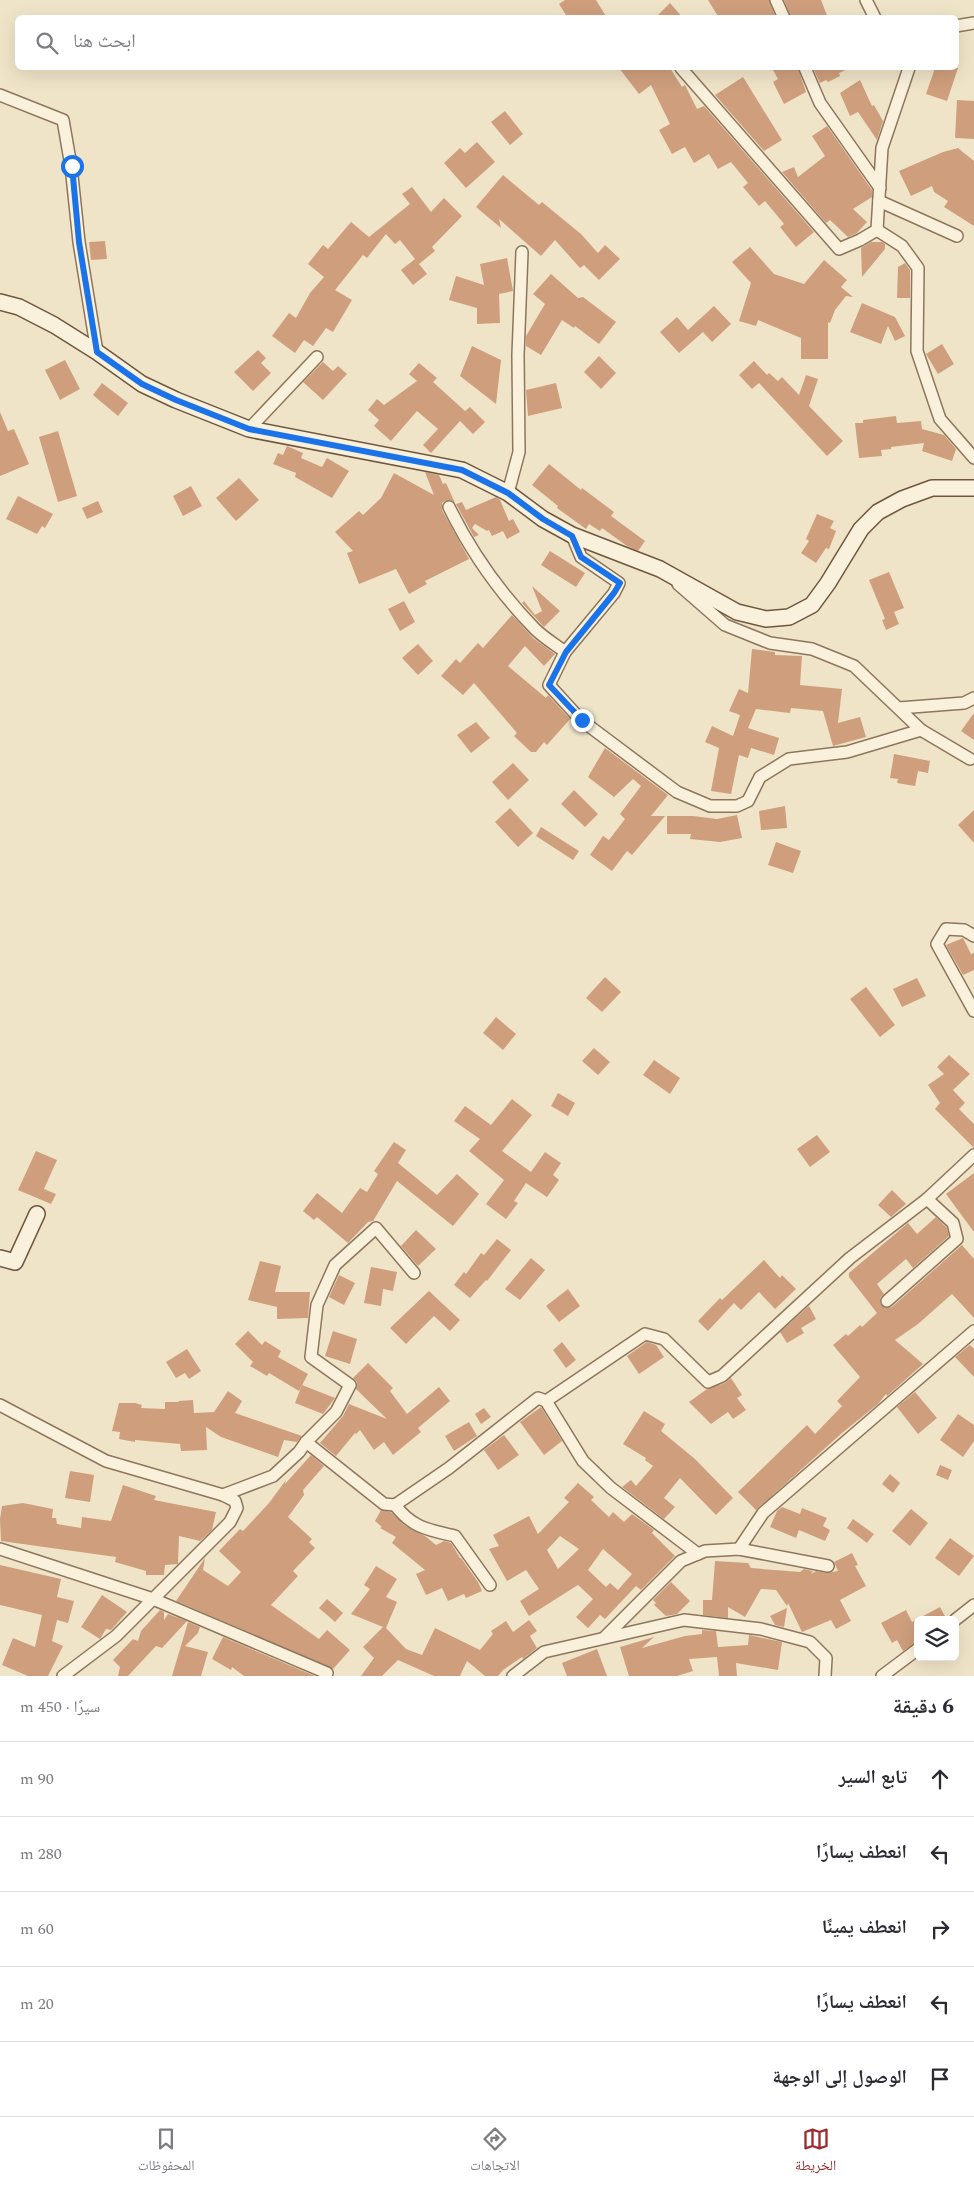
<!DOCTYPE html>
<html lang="ar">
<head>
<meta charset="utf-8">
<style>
  :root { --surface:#fff; --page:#f2f2f3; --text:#2b2b33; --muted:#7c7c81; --line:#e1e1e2; --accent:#9e2a2b }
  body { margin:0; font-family:Spectral,"Noto Naskh Arabic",serif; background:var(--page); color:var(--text); direction:rtl }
  .controls { position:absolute; right:15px; bottom:15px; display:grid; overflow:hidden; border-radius:8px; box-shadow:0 5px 20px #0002 }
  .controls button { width:45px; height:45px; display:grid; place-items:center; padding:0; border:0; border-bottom:1px solid var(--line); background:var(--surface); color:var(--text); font:25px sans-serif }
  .stop { position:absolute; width:15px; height:15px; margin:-11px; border:4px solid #1a73e8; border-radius:50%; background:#fff }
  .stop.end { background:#1a73e8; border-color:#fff; box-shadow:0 1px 5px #0008 }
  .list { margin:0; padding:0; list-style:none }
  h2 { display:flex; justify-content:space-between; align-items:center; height:65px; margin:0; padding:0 20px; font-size:21px }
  h2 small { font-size:16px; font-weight:400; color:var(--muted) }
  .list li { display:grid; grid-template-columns:32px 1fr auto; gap:15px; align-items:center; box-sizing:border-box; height:75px; padding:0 20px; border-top:1px solid var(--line) }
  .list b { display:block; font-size:19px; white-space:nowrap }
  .list em { font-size:16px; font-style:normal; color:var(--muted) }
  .icon { flex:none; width:28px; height:28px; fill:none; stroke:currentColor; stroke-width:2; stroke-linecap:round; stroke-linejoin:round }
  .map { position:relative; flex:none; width:974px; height:1676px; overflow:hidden; direction:ltr }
  .search { position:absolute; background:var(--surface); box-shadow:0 5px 20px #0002; left:15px; right:15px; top:15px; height:55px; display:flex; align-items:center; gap:12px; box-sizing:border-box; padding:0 18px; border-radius:8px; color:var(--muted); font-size:19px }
  .sheet { height:440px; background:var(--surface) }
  nav { display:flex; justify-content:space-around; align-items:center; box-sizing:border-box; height:70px; border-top:1px solid var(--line); background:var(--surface); font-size:14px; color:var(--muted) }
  nav a { display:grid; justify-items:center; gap:2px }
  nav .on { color:var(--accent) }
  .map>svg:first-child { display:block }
</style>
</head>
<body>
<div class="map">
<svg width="974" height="1676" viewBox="0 0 974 1676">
  <rect width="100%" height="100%" fill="#f0e4c8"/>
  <g fill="#cf9f7d" fill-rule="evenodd">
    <polygon points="565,0 596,0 607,18 568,18 559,4"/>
    <polygon points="708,0 769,0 776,18 719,18"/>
    <polygon points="784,0 821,0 828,18 791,18"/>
    <polygon points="670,3 683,18 655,18"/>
    <polygon points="619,68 670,68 682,87 685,85 697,109 704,106 814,232 796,247 780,227 784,224 765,201 759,206 743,187 748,183 731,162 718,169 709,154 694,163 685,147 672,154 659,130 670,124 651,85 639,94"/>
    <polygon points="772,68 798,68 806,92 784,104 773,82 778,79"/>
    <polygon points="813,68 850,68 839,73 840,76 828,82 826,80 820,83"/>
    <polygon points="935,68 958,68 947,101 926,94"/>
    <polygon points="743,77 782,140 764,151 715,95"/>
    <polygon points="860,80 872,106 874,105 883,121 877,140 858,112 850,116 840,93"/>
    <polygon points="957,100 974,101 974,139 955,138"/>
    <polygon points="505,111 523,134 510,145 491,122"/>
    <polygon points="827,126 872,190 872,197 853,209 867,222 857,233 848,237 830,220 826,223 782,172 794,167 798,177 825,156 812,136"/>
    <polygon points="477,142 495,162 466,188 444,163 460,148 465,153"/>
    <polygon points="958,148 974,161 974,226 944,207 948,201 934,192 932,186 911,196 899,171 943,152"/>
    <polygon points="503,175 539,205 542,202 581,234 598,253 605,245 620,259 599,280 584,265 580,268 555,240 541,256 499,219 501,228 476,207"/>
    <polygon points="412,187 431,212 444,198 462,216 432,247 435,251 419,264 427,274 413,285 401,270 415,259 400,240 395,244 386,234 367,258 363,255 335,290 352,300 333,332 326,328 313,346 304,340 295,353 272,336 289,313 296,318 310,293 324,277 308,264 323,245 328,249 351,222 369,237 410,204 402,194"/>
    <polygon points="105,241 107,259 91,260 89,242"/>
    <polygon points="871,242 882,242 885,244 885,249 862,277 861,248"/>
    <polygon points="750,247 774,274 804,284 824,260 847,280 841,287 853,297 846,296 835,310 830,323 828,322 828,359 801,359 801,338 758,320 756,326 739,321 751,283 732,262"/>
    <polygon points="507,258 513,291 499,294 500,323 477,324 477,308 449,300 456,276 484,285 480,264"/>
    <polygon points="905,263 910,270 910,298 897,298 898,267"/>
    <polygon points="551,274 578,298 583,297 616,322 599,344 575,326 574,328 562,320 541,355 526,346 526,336 545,304 533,294"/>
    <polygon points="862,303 895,317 905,336 895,341 888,326 881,344 850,332"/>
    <polygon points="714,306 731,324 712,342 703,332 679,353 660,332 677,317 688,330"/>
    <polygon points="942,344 954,364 938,374 926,354"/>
    <polygon points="472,346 501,360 496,404 460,376"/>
    <polygon points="258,350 266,358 261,363 271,373 253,391 234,372"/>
    <polygon points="599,356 616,373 601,389 584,372"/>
    <polygon points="65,360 80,389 60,400 45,370"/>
    <polygon points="754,361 767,375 769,373 778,381 782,377 799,395 806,375 818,379 809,406 843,441 827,456 759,383 752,389 739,375"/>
    <polygon points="323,362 333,371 338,366 347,374 323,400 303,382"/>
    <polygon points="419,363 437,378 433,382 465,411 470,407 485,422 473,434 460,421 431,453 423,445 438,429 417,411 391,441 374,426 379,420 368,410 377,399 384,405 417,381 409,374"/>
    <polygon points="102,383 128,403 118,416 93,395"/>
    <polygon points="556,383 562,408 528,416 526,390"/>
    <polygon points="0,412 8,431 14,429 29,464 0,476"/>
    <polygon points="896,416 897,423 921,421 922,429 944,435 956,449 952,461 922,451 924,443 891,447 891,449 881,450 882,456 859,458 855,423 863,423 863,420"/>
    <polygon points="58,431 77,496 58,502 39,437"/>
    <polygon points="287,446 303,453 301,458 322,467 327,458 349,471 332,498 295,477 296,473 273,464 278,453 283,455"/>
    <polygon points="549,464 581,490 582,488 614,512 611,516 645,541 638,551 627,546 602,528 600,531 589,524 586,529 557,508 558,506 532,485"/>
    <polygon points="425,472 439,475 443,484 446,483 455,503 450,500 445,501 442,503 442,510 469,559 425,581 427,584 409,594 396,569 359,584 347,553 353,551 335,532 359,511 363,515 381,498 394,473 434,495"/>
    <polygon points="239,478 259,500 236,521 216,498"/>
    <polygon points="191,486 202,506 183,516 173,496"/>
    <polygon points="18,496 53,514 45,528 42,526 37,534 6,519"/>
    <polygon points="496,497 500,500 509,521 513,519 520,532 507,539 503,531 492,536 489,530 487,531 475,524 472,528 479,535 474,537 456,504 462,502 466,510"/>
    <polygon points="98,501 103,512 87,519 82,508"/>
    <polygon points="817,514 834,521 830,528 836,531 829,549 826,548 816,563 801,553 809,541 806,539"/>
    <polygon points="550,551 585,573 576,587 541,565"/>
    <polygon points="889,572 904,608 894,612 899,624 886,630 882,620 885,619 869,580"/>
    <polygon points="532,586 560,611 544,627 522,603 524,601 535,615 542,611"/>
    <polygon points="404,601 415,622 400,631 388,609"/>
    <polygon points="512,615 533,638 555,654 544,666 525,646 508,666 546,698 548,695 570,719 547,745 544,742 536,752 531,752 514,736 517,733 474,683 463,695 441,676 456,659 460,663 478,643 483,648"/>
    <polygon points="418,644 433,661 418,675 402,658"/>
    <polygon points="752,649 775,652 775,655 802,656 800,685 842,689 838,723 860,717 866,737 833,746 823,711 791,708 790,713 756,709 748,728 779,738 774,755 751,748 748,758 739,755 731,794 711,791 719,748 705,742 712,726 733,736 740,715 729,711 739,689 748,693"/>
    <polygon points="974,713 974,740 961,731"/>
    <polygon points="476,722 490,738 471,753 457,735"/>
    <polygon points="605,748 668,795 651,816 665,816 632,855 627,851 612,871 590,855 603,836 609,840 625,819 620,814 641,786 633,779 614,797 588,777"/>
    <polygon points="894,754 930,761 928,773 918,771 915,786 897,783 898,779 890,778"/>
    <polygon points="513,763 529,780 508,800 492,782"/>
    <polygon points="574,790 598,814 585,827 561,804"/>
    <polygon points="785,806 787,828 761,830 759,811"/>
    <polygon points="510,808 533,833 518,847 495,822"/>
    <polygon points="974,810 974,843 958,825"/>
    <polygon points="737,815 742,838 720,842 690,839 691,834 667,834 667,816 693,816 717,819"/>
    <polygon points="541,827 579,851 573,860 536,836"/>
    <polygon points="776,842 801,851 793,873 768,865"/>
    <polygon points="963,938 971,954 974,953 974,970 963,975 946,945"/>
    <polygon points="605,977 621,992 602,1012 586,998"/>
    <polygon points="917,978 926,996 902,1007 893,989"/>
    <polygon points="866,987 895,1025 880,1037 850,999"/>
    <polygon points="496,1017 516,1034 503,1050 483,1033"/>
    <polygon points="594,1048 610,1062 598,1075 582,1061"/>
    <polygon points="949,1055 970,1074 953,1090 965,1103 959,1109 974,1124 974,1148 935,1109 940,1103 928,1085 944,1074 937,1067"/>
    <polygon points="654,1060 680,1078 670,1094 643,1075"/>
    <polygon points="558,1093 575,1103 568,1116 551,1106"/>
    <polygon points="512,1099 532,1115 502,1151 531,1172 545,1152 561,1163 553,1175 559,1180 547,1197 526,1183 514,1201 518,1203 506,1219 486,1204 504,1180 469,1151 480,1139 454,1121 465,1106 491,1125"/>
    <polygon points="817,1135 830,1152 810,1167 797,1149"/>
    <polygon points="394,1142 406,1150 398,1163 437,1195 457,1174 479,1194 453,1226 397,1181 373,1221 368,1222 348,1243 317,1217 314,1220 303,1211 317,1193 342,1213 360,1188 367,1192 378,1174 374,1171"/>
    <polygon points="36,1151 57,1160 44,1189 56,1194 51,1204 18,1190"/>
    <polygon points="974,1173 974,1232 946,1194"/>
    <polygon points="892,1190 906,1204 891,1217 878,1205"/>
    <polygon points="936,1217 947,1228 949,1236 913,1268 906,1259 877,1284 884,1294 880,1298 880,1303 885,1308 892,1307 962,1245 974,1259 974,1318 952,1294 918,1324 895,1340 923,1364 887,1396 886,1394 878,1404 842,1433 756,1510 738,1492 807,1425 815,1434 842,1406 837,1401 860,1377 833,1345 846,1334 848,1336 860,1325 862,1327 877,1313 849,1277 849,1273 908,1223 917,1234"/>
    <polygon points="416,1230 436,1249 418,1266 401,1246"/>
    <polygon points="497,1239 511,1250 487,1281 486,1280 470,1298 454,1285 464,1272 466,1274 481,1253 484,1255"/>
    <polygon points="531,1258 545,1270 520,1300 505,1289"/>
    <polygon points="764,1260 780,1278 782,1275 796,1289 775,1309 759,1292 741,1310 734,1303 708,1331 698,1321 720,1298 722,1300"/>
    <polygon points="260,1261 281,1266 275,1292 310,1292 308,1318 277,1319 277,1307 248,1300"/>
    <polygon points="371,1267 397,1272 393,1291 383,1289 381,1306 364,1303"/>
    <polygon points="339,1275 355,1283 344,1305 329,1297"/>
    <polygon points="568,1289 580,1306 559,1322 546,1306"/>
    <polygon points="429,1291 460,1320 450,1331 434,1316 406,1344 390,1328"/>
    <polygon points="809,1306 816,1319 801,1328 804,1333 787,1343 780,1332"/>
    <polygon points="248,1331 262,1345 265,1341 281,1351 278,1357 308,1374 299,1391 269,1373 267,1376 250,1366 253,1362 235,1344"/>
    <polygon points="333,1331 357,1339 350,1364 325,1356"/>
    <polygon points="562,1342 576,1360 566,1368 553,1350"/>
    <polygon points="647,1342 656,1345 664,1357 639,1374 627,1356"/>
    <polygon points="970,1345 974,1349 974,1377 955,1357"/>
    <polygon points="187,1349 201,1371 189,1379 185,1373 176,1378 166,1362"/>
    <polygon points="368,1363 393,1388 390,1391 407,1414 439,1387 450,1401 418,1428 421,1432 393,1455 384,1442 374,1450 360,1430 356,1434 355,1433 336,1456 320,1443 343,1416 349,1404 387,1419 356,1389 357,1382 353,1378"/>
    <polygon points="731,1378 742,1395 737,1398 746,1410 733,1419 728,1412 711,1424 689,1402 707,1389 725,1383"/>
    <polygon points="302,1385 335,1398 323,1414 295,1403"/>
    <polygon points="228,1391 242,1401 235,1413 302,1436 297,1442 284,1440 278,1457 221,1437 206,1427 207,1450 181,1451 180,1444 135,1440 135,1442 119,1439 120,1432 112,1431 119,1403 135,1403 142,1405 141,1408 165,1409 165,1402 179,1402 178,1401 193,1400 194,1413 214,1412"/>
    <polygon points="915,1392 937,1418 918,1434 897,1407"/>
    <polygon points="541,1407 562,1441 544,1455 520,1422"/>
    <polygon points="484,1408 491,1417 481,1424 475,1414"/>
    <polygon points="644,1411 665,1424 661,1431 695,1459 733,1498 716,1515 680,1478 664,1498 675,1507 664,1519 622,1487 631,1480 636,1486 653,1466 645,1460 646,1458 623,1444"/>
    <polygon points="958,1414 974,1425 974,1441 963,1457 940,1440"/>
    <polygon points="469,1422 477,1436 454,1451 445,1436"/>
    <polygon points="504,1435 519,1455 498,1470 484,1450"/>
    <polygon points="311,1455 324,1466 303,1490 304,1495 288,1517 312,1539 309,1542 315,1548 293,1571 298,1576 271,1605 319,1639 327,1630 350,1650 333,1669 176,1601 205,1558 203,1570 228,1586 241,1572 219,1551 240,1529 243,1531 269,1503 286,1480 285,1484"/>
    <polygon points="940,1465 952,1470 948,1480 936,1475"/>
    <polygon points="70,1471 94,1475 90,1502 65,1498"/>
    <polygon points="890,1474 900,1483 893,1493 882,1484"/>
    <path d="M578 1483 594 1497 591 1500 609 1517 613 1512 624 1522 632 1514 654 1530 652 1533 675 1556 641 1590 636 1586 605 1619 600 1615 588 1628 576 1617 593 1599 578 1585 529 1616 520 1601 539 1589 526 1570 507 1581 489 1549 499 1546 493 1535 529 1516 538 1534 569 1502 564 1498ZM560 1536 579 1549 558 1569 547 1550ZM603 1549 632 1574 618 1590 610 1583 606 1587 588 1570Z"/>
    <polygon points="123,1485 156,1496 154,1500 216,1512 212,1530 200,1541 179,1536 178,1564 165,1565 164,1575 146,1575 146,1571 115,1562 116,1557 1,1541 0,1519 2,1506 23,1503 53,1509 52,1518 56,1518 57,1524 81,1528 82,1517 111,1521"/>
    <polygon points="782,1507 800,1514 802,1508 827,1518 823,1526 830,1530 825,1541 799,1530 796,1538 770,1527 777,1511"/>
    <polygon points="911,1509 928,1523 910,1546 892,1531"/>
    <polygon points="381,1510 391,1512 404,1525 425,1536 436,1545 444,1541 451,1543 460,1558 461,1558 478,1582 482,1591 466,1598 464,1594 448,1601 442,1588 426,1595 416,1574 425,1570 392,1543 396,1537 380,1528 382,1527 375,1521"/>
    <polygon points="853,1519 874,1534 867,1543 847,1528"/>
    <polygon points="950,1538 974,1556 959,1576 935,1558"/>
    <polygon points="852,1553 858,1565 855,1566 866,1586 840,1600 851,1621 836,1629 831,1620 802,1632 788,1603 787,1606 776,1590 761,1589 745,1617 728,1607 728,1618 703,1615 703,1600 712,1600 715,1561 748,1563 751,1568 800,1572 804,1569 813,1571 811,1574 816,1571 827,1573 838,1571 834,1562"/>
    <polygon points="0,1565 61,1579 57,1597 74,1601 68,1623 57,1620 52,1641 63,1646 48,1676 28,1676 2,1665 13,1638 35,1647 42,1615 0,1605"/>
    <polygon points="376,1566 397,1579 386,1597 397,1602 386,1628 406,1649 422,1655 435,1628 480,1650 493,1634 491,1631 506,1621 513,1632 529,1620 537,1631 530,1636 537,1648 523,1659 522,1657 503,1670 498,1676 485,1676 467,1661 460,1676 434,1676 398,1660 382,1676 361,1676 374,1658 363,1647 383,1627 351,1614 370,1589 364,1585"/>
    <polygon points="671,1582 690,1601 677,1614 666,1616 654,1605 656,1603 653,1600"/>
    <polygon points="102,1595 127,1612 111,1630 106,1629 100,1639 81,1627"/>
    <polygon points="327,1599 343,1613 335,1622 319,1608"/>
    <polygon points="940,1607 947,1620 918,1620 918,1642 903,1651 897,1640 892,1643 881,1623 906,1610 912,1622"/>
    <polygon points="787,1608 784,1627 775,1625 770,1616"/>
    <polygon points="160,1610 164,1612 164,1620 168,1614 187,1621 162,1648 156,1646 128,1676 118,1676 120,1667 113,1660 133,1639 138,1641 141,1631"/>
    <polygon points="188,1622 200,1627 198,1633 185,1646 208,1652 201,1676 172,1676"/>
    <polygon points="702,1630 716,1631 718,1647 748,1645 749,1635 782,1642 778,1670 736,1663 737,1676 719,1676 717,1657 689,1659 693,1671 677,1676 629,1676 620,1647 654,1637 642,1648 685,1636 702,1634"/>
    <polygon points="223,1637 315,1676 244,1676 232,1667 231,1670 212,1659"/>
    <polygon points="597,1649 607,1676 567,1676 562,1663"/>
  </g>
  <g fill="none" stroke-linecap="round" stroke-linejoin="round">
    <g stroke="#8d765c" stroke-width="14">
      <g id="street">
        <polyline points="776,0 784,18"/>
        <polyline points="866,0 875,18"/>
        <polyline points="956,26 974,23"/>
        <polyline points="681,68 839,249 860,240 877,230 882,148 909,68"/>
        <polyline points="805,68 820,103 880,188"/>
        <polyline points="0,95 63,120 71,166 79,242 97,352"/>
        <polyline points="879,201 957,236"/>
        <polyline points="877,230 902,246 918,268 917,351 940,419 974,458"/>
        <polyline points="249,429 317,357"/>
        <polyline points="508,493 519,452 518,355 522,252"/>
        <path d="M449 507C471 552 500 593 535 629 544 638 556 645 565 652"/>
        <polyline points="572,535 581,557 619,583 614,593 565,652 549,685 581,720 677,792 710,806 737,806 748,801 760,777 789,759 847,752 921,730"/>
        <polyline points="678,584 725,625 770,643 812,649 854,666 921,730 970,759"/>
        <polyline points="899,708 964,703 974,698"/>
        <polyline points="974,936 964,930 946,929 937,944 974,1011"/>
        <polyline points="887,1301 957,1239 953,1223 927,1199"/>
        <polyline points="546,1401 645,1334 664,1339 708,1382 722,1376 850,1258 927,1199 974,1155"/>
        <polyline points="0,1405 106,1461 223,1495 235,1501 237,1508 230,1522 116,1636 63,1676"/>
        <polyline points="306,1442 384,1504 395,1505 449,1468 538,1398 546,1401 583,1461 611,1488 698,1554"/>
        <polyline points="223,1495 273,1476 299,1452 306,1442 336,1412 350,1385 311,1357 317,1305 335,1265 376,1228 414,1273"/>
        <path d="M395 1505C412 1528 429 1530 455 1536L490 1585"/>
        <polyline points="0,1549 153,1599 327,1673"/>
        <polyline points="739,1549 763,1513 974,1331"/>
        <polyline points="955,1620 974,1605"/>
        <polyline points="605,1637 681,1561 705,1551 739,1549 828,1566"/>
        <polyline points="513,1676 544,1652 684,1620 761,1629 810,1642 826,1658 825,1676"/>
        <polyline points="882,1676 918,1649"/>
      </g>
    </g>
    <g stroke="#6f573f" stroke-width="18">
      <g id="secondary">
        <polyline points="0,302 19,307 54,325 97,352 142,384 176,400 249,429 462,470 508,493 543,519 572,535 660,569 737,612 766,619 789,617 812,605 828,583 861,529 878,512 902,499 932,488 974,488"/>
        <polyline points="0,1258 15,1262 37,1214"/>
      </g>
    </g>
    <use href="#street" stroke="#faf1dc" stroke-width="11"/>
    <use href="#secondary" stroke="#faf1dc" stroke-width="15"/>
  </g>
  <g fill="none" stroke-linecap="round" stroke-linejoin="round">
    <polyline stroke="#1a73e8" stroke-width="6" points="72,166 79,242 97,352 142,384 176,400 249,429 462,470 508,493 543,519 572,536 581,557 620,583 614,593 566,652 549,685 582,720"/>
  </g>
</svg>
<div class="controls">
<button><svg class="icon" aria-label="layers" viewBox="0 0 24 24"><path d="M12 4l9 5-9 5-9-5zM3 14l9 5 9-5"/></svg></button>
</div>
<div class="stop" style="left:72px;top:166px"></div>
<div class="stop end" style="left:582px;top:720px"></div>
<div class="search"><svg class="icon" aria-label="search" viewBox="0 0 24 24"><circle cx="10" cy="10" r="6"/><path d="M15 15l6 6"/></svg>ابحث هنا</div>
</div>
<section class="sheet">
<h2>6 دقيقة<small>سيرًا · 450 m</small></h2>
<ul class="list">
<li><svg class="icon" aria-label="ahead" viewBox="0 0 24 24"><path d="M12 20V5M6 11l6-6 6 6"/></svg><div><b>تابع السير</b></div><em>90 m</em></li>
<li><svg class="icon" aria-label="left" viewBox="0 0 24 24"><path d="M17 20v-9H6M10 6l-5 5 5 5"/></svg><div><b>انعطف يسارًا</b></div><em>280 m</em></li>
<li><svg class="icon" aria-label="right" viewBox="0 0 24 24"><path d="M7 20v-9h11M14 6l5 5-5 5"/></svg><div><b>انعطف يمينًا</b></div><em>60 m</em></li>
<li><svg class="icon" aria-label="left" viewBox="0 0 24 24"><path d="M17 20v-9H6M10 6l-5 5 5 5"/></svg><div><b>انعطف يسارًا</b></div><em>20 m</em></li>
<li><svg class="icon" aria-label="arrive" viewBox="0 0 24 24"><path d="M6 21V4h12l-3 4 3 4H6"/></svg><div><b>الوصول إلى الوجهة</b></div></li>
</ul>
</section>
<nav>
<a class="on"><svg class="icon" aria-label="map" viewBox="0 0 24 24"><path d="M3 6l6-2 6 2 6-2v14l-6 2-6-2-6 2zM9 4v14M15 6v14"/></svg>الخريطة</a>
<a><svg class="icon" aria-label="directions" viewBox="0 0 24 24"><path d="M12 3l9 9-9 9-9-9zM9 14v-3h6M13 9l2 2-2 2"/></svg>الاتجاهات</a>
<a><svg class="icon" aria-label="saved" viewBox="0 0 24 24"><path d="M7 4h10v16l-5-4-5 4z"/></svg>المحفوظات</a>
</nav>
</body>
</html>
